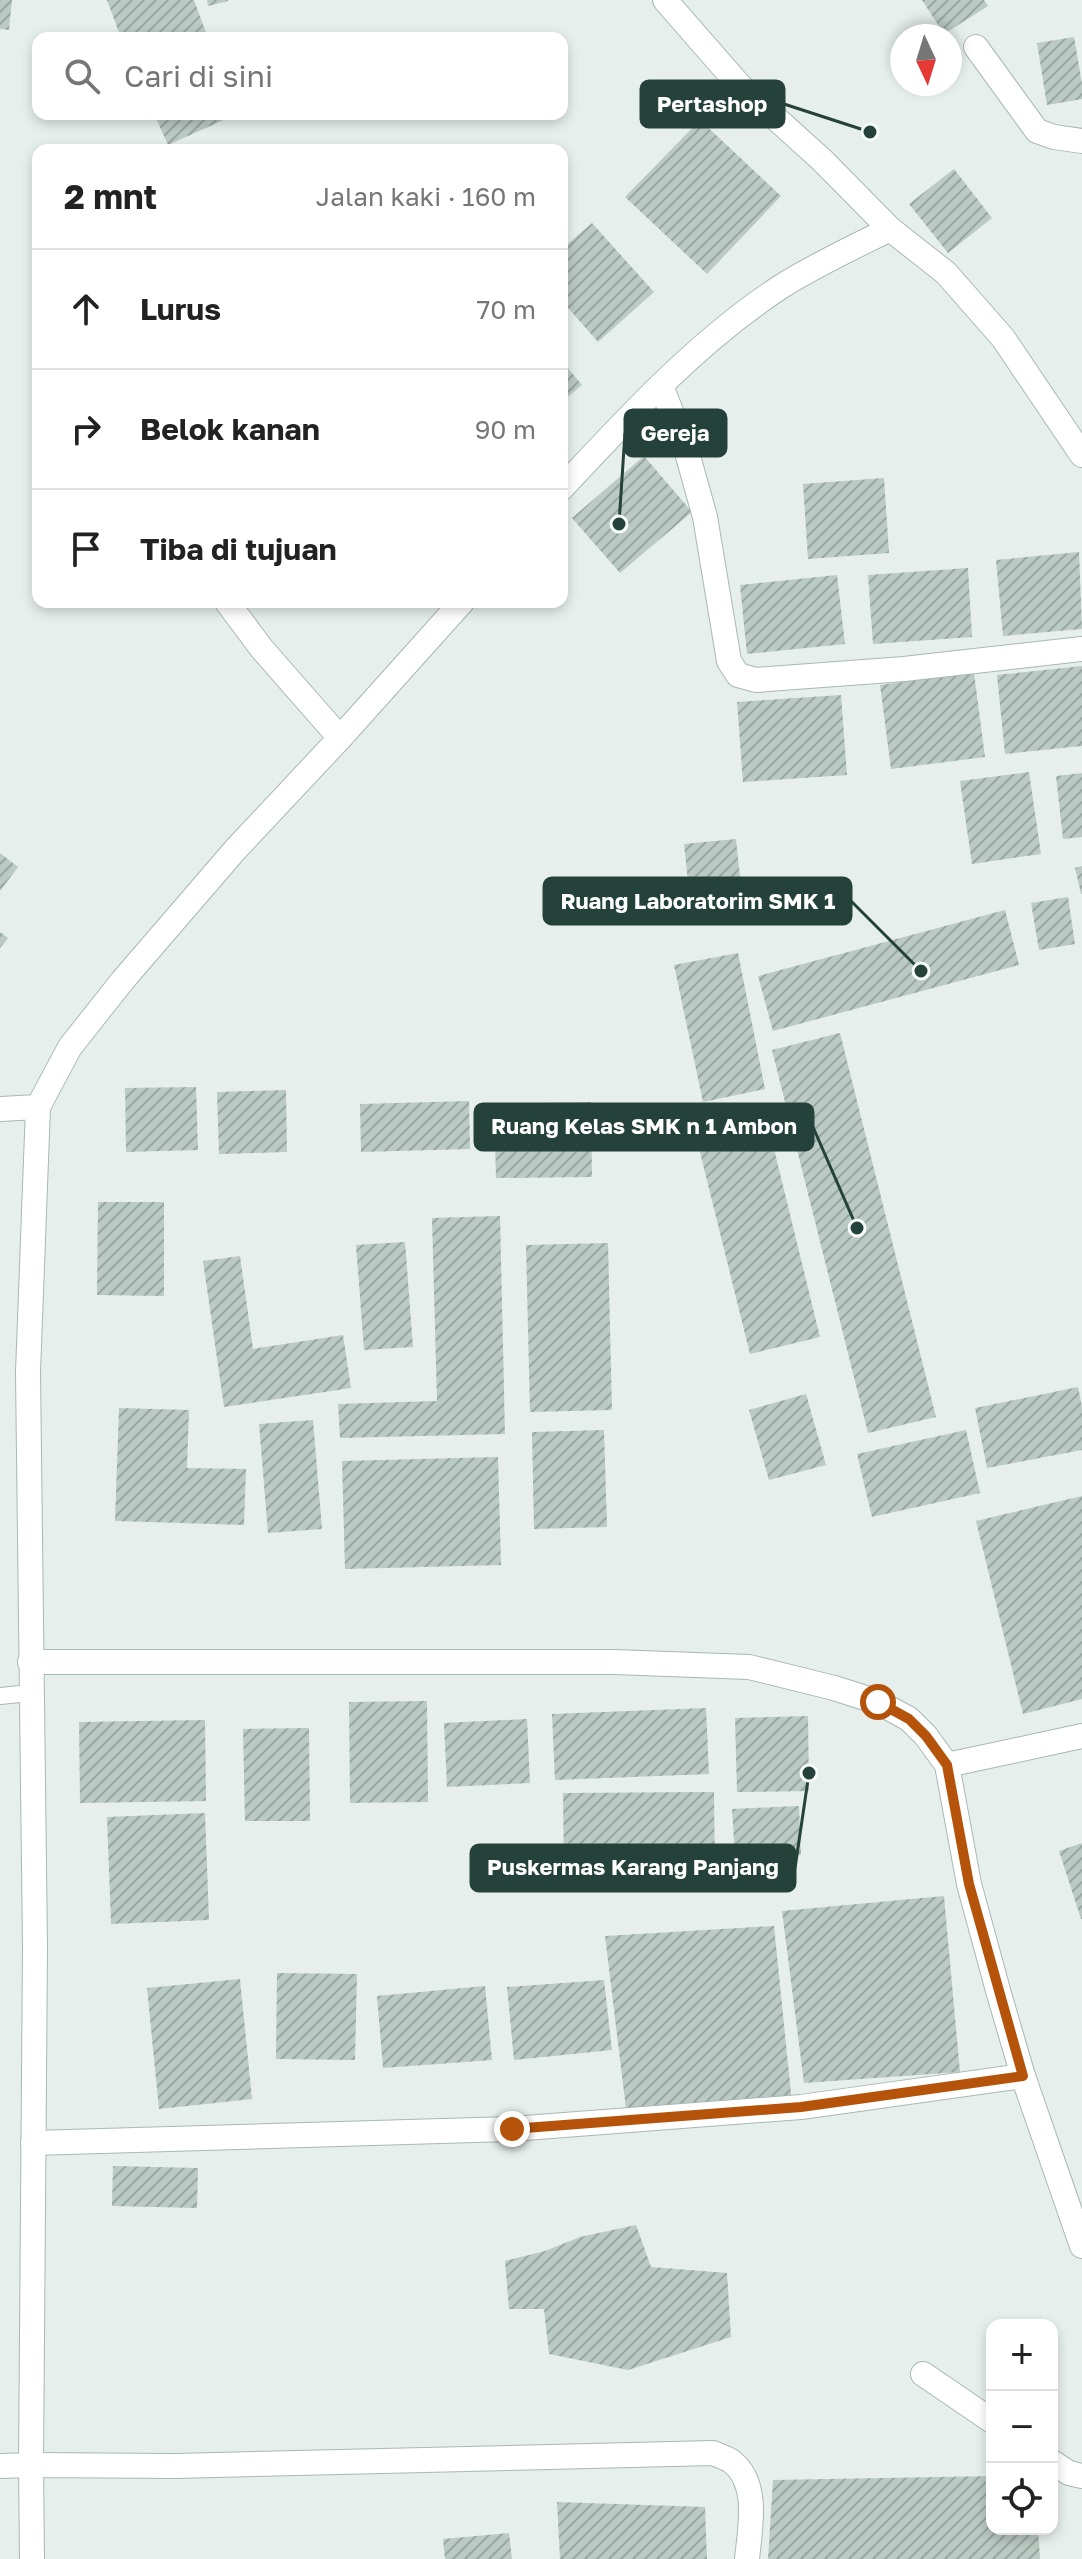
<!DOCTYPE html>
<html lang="id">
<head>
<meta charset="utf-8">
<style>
  :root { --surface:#fff; --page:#f2f2f2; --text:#222; --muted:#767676; --line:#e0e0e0 }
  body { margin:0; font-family:"Golos Text",sans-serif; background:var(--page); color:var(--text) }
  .controls { position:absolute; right:24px; bottom:24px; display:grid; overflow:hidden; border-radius:16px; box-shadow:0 4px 12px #0003 }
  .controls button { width:72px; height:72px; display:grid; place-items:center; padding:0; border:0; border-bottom:2px solid var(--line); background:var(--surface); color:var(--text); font:40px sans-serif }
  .compass { position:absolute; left:890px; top:24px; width:72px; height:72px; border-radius:50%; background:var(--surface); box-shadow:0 4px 12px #0003; rotate:176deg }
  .stop { position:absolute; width:24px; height:24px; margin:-18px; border:6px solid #b45309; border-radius:50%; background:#fff }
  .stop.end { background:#b45309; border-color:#fff; box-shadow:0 2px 8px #0008 }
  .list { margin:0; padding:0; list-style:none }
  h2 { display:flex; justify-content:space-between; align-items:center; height:104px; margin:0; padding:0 32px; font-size:34px }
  h2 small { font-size:26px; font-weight:400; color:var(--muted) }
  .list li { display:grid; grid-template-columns:52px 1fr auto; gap:24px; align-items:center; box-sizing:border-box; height:120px; padding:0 32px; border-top:2px solid var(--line) }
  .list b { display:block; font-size:30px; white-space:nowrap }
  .list em { font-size:26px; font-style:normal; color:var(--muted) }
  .icon { flex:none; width:44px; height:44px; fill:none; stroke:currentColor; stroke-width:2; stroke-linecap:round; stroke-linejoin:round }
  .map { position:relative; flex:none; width:1082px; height:2559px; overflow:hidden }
  .search { position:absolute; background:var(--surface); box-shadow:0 4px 12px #0003; left:32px; top:32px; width:536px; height:88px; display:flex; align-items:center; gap:20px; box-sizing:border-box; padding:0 28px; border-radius:16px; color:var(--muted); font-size:30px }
  .panel { position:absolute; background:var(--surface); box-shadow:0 4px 12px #0003; left:32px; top:144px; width:536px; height:464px; border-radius:16px }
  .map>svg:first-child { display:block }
</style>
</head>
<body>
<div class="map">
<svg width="1082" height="2559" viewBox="0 0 1082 2559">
  <defs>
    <pattern id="building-hatch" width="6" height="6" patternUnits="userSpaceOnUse" patternTransform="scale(2)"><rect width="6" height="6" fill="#bbcac4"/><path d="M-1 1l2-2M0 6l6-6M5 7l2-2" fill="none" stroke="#98a6a0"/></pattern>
  </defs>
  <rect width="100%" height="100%" fill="#e6efeb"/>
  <g fill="url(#building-hatch)">
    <polygon points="0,0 12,0 9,30 0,29"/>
    <polygon points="107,0 194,0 208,38 121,38"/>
    <polygon points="207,0 228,0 228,1 208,6"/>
    <polygon points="922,0 984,0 988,6 944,34"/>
    <polygon points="1074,37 1082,84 1082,99 1047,105 1037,43"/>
    <polygon points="154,114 237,114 168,145"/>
    <polygon points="700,120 781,196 707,274 625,197"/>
    <polygon points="954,169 992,218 948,253 909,204"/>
    <polygon points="592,223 654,292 598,342 562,301 562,249"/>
    <polygon points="562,361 582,385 562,402"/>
    <polygon points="644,456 692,512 620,573 572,518"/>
    <polygon points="884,478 889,553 808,559 803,484"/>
    <polygon points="1079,552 1082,629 1003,636 996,560"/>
    <polygon points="968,568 972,637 873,644 868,575"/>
    <polygon points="837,575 845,644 747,654 740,585"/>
    <polygon points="1082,666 1082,746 1005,754 997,675"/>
    <polygon points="974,673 985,757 891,769 880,685"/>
    <polygon points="841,695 847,775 743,782 737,702"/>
    <polygon points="1029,772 1041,854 972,864 960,781"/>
    <polygon points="1082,773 1082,837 1063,839 1056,776"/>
    <polygon points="736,839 742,895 690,900 684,844"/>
    <polygon points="0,853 18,867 0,891"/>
    <polygon points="1082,866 1082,894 1081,894 1075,868"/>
    <polygon points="1068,897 1075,944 1039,950 1031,903"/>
    <polygon points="1005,910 1019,965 773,1031 758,976"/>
    <polygon points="0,932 8,938 0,948"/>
    <polygon points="738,953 765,1089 703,1102 674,965"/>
    <polygon points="840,1033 936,1417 868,1433 772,1050"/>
    <polygon points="196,1087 198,1150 126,1152 125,1088"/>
    <polygon points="286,1090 287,1152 219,1154 217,1092"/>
    <polygon points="469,1101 470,1149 361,1152 360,1104"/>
    <polygon points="591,1102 592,1177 496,1178 494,1104"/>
    <polygon points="764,1108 820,1337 750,1354 693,1124"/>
    <polygon points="98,1202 164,1202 164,1296 97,1295"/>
    <polygon points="500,1216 505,1434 340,1438 338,1404 437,1401 432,1218"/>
    <polygon points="405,1242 413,1347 364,1350 356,1245"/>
    <polygon points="608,1243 612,1410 530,1412 526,1245"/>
    <polygon points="240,1256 253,1349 343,1335 351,1388 224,1407 203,1261"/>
    <polygon points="1078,1387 1082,1407 1082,1450 987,1468 975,1408"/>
    <polygon points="806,1394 826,1465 769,1480 749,1410"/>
    <polygon points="119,1408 189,1410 187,1468 246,1469 244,1525 115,1521"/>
    <polygon points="313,1420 322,1529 268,1533 259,1424"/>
    <polygon points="604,1430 607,1527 534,1529 532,1432"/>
    <polygon points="966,1430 980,1493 872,1517 857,1454"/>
    <polygon points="498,1457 501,1565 345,1569 342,1461"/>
    <polygon points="1082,1496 1082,1699 1023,1714 976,1521"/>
    <polygon points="427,1701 428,1802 350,1803 349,1702"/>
    <polygon points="706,1708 709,1774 555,1780 552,1714"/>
    <polygon points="808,1716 809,1791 737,1792 735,1718"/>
    <polygon points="527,1719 530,1783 447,1787 444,1723"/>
    <polygon points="205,1720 206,1801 80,1803 79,1722"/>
    <polygon points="309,1728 310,1821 245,1821 243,1729"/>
    <polygon points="714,1792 715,1868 564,1870 563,1793"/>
    <polygon points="799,1806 801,1855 735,1858 732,1809"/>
    <polygon points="205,1813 209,1920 111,1924 107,1817"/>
    <polygon points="1082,1843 1082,1919 1081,1919 1059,1851"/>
    <polygon points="944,1896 960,2072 804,2083 782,1911"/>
    <polygon points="774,1926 792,2103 627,2117 605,1936"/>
    <polygon points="277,1973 357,1974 355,2060 276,2059"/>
    <polygon points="240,1979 252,2099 159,2109 147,1988"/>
    <polygon points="604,1980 612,2050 514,2060 507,1987"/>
    <polygon points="485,1986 492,2060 383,2068 377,1996"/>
    <polygon points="113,2166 198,2168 197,2208 112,2206"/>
    <polygon points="636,2225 651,2267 727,2273 731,2337 628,2370 549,2354 544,2309 509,2309 505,2261 545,2251 580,2237"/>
    <polygon points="992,2476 992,2529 1038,2529 1040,2559 768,2559 773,2480"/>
    <polygon points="557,2502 705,2507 707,2559 560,2559"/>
    <polygon points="509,2533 512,2559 445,2559 443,2539"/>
  </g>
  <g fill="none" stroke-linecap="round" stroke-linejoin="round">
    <g stroke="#a8b8b2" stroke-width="18">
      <polyline id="service" points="0,1696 30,1693"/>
    </g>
    <g stroke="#a8b8b2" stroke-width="26">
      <g id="minor">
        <polyline points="665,0 740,86 822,160 890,229"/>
        <polyline points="976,47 1037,131 1054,137 1082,141"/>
        <polyline points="661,386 686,449 705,517 729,661 738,675 756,680 904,669 1082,649"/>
        <polyline points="227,602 262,649 340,738"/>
        <polyline points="30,1662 614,1662 749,1667 834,1688 878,1702 909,1719 926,1736 947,1765 969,1884 999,1994 1023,2076 1082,2246"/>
        <polyline points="947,1765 1082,1736"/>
        <polyline points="33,2143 512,2129 801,2107 1023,2076"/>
        <polyline points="923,2374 992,2421"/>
        <polyline points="1052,2462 1069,2473 1082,2476"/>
        <path d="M32 2559 31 2465 175 2466 713 2453C718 2455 726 2458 731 2461 760 2483 750 2528 747 2559"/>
      </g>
    </g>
    <g stroke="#a8b8b2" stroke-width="26">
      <g id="tertiary">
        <path d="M562 488C629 416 699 340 782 286 817 264 854 247 890 229L946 273 1003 338 1082 455"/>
        <polyline points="0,1109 38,1107"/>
        <polyline points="0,2466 31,2465 35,1948 28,1372 38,1107 70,1047 123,980 235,850 340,738 462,602"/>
      </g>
    </g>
    <use href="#service" stroke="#fff" stroke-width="16"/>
    <use href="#minor" stroke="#fff" stroke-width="24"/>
    <use href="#tertiary" stroke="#fff" stroke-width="24"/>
  </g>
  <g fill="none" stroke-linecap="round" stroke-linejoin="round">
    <polyline stroke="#b45309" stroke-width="10" points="512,2129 801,2107 1023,2076 969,1884 947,1765 926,1736 909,1719 878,1702"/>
  </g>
  <path fill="none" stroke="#24423a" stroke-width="3" d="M870 132L784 104M619 524L625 433M921 971L851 901M857 1228L813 1127M809 1773L795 1868"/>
  <g fill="#24423a" stroke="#f7fbf9" stroke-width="3">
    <circle cx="870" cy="132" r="8"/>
    <circle cx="619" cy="524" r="8"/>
    <circle cx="921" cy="971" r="8"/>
    <circle cx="857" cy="1228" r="8"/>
    <circle cx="809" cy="1773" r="8"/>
  </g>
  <g fill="#24423a" stroke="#24423a" stroke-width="3">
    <rect x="641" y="81" width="143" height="46" rx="8"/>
    <rect x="625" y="410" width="101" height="46" rx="8"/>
    <rect x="544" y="878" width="307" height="46" rx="8"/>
    <rect x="475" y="1104" width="338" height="46" rx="8"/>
    <rect x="471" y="1845" width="324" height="46" rx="8"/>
  </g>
  <g font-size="22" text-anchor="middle" font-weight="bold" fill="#fff">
    <text x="712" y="112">Pertashop</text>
    <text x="675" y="441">Gereja</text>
    <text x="698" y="909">Ruang Laboratorim SMK 1</text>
    <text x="644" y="1134">Ruang Kelas SMK n 1 Ambon</text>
    <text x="633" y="1875">Puskermas Karang Panjang</text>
  </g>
</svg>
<div class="controls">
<button>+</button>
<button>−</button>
<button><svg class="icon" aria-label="locate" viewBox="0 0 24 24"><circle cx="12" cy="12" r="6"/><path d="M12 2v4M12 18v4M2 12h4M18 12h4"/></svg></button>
</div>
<svg class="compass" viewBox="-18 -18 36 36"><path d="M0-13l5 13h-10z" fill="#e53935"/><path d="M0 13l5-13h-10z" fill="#767676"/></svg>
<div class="stop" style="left:878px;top:1702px"></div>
<div class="stop end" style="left:512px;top:2129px"></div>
<div class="search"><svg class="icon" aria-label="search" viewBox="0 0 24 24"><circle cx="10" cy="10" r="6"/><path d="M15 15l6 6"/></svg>Cari di sini</div>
<section class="panel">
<h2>2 mnt<small>Jalan kaki · 160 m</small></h2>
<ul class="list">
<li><svg class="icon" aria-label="ahead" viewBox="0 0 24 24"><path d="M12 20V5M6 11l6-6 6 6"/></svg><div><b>Lurus</b></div><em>70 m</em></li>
<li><svg class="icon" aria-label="right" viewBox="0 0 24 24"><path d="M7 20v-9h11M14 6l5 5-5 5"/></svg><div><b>Belok kanan</b></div><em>90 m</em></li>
<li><svg class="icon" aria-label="arrive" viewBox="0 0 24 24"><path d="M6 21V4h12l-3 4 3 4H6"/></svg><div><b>Tiba di tujuan</b></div></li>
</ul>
</section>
</div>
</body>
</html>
